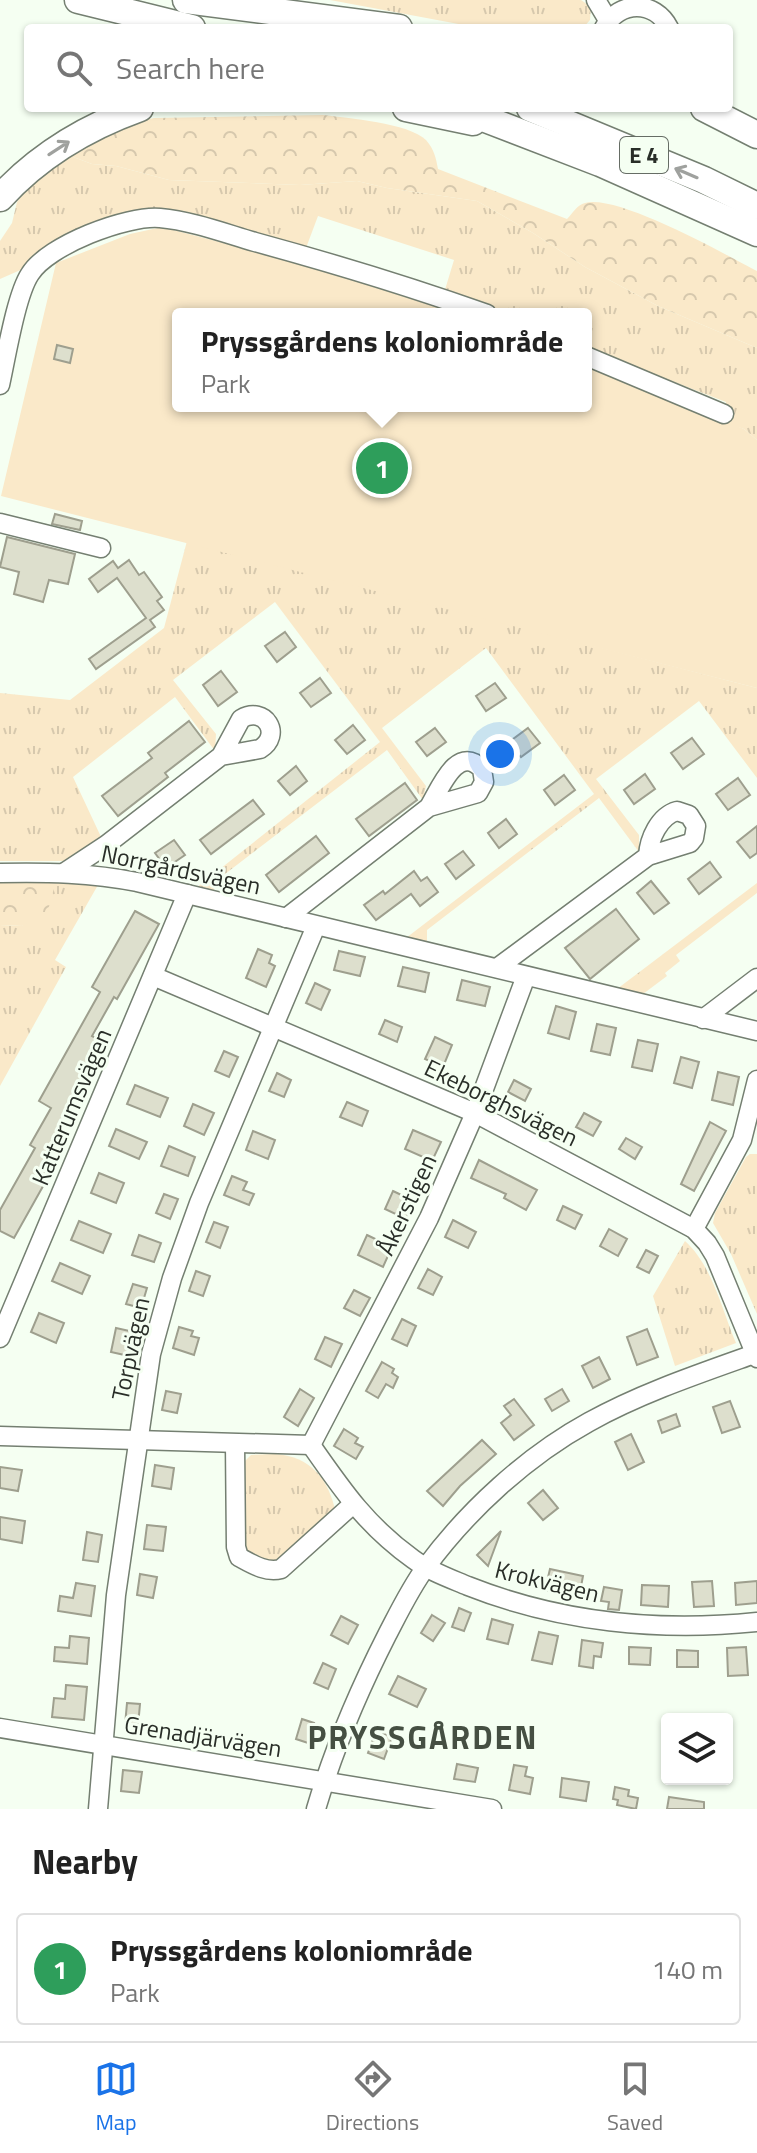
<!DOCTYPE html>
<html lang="en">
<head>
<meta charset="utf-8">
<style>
  :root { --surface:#fff; --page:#f6f6f6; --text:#222; --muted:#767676; --line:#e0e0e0; --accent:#1a73e8 }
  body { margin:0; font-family:"Titillium Web",sans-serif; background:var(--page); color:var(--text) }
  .controls { position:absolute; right:24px; bottom:24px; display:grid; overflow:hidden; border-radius:8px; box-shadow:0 2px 6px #0004 }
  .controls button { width:72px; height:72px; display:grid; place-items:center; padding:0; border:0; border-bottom:2px solid var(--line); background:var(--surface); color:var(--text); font:40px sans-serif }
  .you { position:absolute; left:500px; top:754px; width:28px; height:28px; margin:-20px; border:6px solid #fff; border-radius:50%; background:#1a73e8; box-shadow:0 0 0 12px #1a73e833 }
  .badge { display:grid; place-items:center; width:52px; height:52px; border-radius:50%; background:var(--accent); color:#fff; font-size:26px; font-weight:700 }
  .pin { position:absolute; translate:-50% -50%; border:4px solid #fff; box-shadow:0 2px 8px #0006 }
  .popup { position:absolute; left:172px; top:308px; width:420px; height:104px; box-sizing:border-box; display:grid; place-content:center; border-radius:8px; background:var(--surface); filter:drop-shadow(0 2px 6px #0005); font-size:26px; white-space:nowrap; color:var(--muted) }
  .popup b { font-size:30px; color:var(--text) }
  .popup::after { content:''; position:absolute; left:50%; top:100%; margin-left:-16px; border:16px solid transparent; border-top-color:var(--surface) }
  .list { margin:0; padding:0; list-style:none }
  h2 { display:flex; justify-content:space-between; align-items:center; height:104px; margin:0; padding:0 32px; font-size:34px }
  h2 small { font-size:26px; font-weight:400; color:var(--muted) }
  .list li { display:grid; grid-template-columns:52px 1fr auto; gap:24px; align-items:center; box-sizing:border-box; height:112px; margin:0 16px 16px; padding:0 16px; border:2px solid var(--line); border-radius:8px }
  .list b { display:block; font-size:30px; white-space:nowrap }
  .list p { margin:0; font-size:26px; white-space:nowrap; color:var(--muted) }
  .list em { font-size:26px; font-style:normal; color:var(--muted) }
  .icon { flex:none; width:44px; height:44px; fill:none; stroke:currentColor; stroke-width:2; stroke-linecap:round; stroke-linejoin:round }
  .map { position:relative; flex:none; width:757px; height:1809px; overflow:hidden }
  .search { position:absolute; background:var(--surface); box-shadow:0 2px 6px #0004; left:24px; right:24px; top:24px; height:88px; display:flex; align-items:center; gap:20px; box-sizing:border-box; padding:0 28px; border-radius:8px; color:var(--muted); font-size:30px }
  .sheet { height:232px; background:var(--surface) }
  nav { display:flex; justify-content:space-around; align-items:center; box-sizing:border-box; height:112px; border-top:2px solid var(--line); background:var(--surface); font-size:22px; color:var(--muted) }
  nav a { display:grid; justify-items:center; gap:4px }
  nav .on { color:var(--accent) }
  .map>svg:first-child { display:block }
</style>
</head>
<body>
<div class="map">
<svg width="757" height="1809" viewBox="0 0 757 1809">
  <defs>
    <pattern id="grass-tufts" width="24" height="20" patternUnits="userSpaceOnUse" patternTransform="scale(2)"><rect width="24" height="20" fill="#fae9c9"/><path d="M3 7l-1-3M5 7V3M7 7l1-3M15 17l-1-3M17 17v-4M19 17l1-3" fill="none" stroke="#d6c8ad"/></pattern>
    <pattern id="forest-crowns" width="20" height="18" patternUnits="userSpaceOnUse" patternTransform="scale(2)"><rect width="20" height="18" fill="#fae9c9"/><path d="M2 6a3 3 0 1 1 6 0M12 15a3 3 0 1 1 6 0" fill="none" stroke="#d6c8ad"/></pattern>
  </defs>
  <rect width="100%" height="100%" fill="#f5fff2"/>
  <g fill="url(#grass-tufts)">
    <polygon points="330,0 581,0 591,7 590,20 583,28 480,28"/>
    <polygon points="68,155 92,164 116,166 169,180 300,185 357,181 387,188 477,201 533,233 585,267 658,306 757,348 757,440 744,429 722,422 726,402 586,348 586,314 498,314 444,293 454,260 318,216 306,248 163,210 123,213 39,254 25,268 0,279 0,241 12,223 17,202 29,187"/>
    <polygon points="187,541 757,688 757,778 699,701 596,779 639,835 639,852 599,798 427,930 427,944 406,938 594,794 486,648 382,728 426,786 423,800 387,750 212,884 216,894 196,888 380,742 275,602 173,680 216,734 215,751 175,697 73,777 102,839 63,861 0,861 0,693 70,700 164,628"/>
    <polygon points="56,881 98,885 55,960 66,967 0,1086 0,925 22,926"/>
    <polygon points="757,883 757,893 676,955 680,961 665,973 667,976 643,994 617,989"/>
    <polygon points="750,1154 757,1154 757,1314 731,1254 713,1223 715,1213 746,1157"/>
    <path d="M685 1241C712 1265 722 1310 736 1343L675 1366 653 1296Z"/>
    <path d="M274 1454C311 1456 329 1479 336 1514L275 1565 242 1554 243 1463 251 1455Z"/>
  </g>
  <g fill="url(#forest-crowns)">
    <path d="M323 115C347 118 409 123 426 140 434 149 436 158 438 169L567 219C573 213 577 205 585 203 618 194 724 254 757 271V348L658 306 585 267 533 233 477 201 387 188 357 181 300 185 169 180 116 166 92 164 68 155 125 125 154 118Z"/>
    <polygon points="0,881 56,881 48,910 22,926 0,925"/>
  </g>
  <polygon fill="#fae9c9" points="162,227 296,262 458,314 178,314 178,406 586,406 586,365 744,429 757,440 757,688 1,496 56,263 130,234"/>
  <g fill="#dddfcd" stroke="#9e9f8e" stroke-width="2">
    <polygon points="57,345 73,349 70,363 54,359"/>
    <polygon points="55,514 82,521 80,530 52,524"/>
    <polygon points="7,537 75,554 68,584 49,580 43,602 14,594 19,572 0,567"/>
    <polygon points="129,560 139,575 144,572 162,597 157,601 164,610 150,620 155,627 96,669 89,659 146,618 117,578 98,592 89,579 113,561 118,568"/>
    <polygon points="285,632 296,647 277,662 265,646"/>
    <polygon points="221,671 237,692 218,706 203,685"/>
    <polygon points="320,678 331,693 311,707 300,693"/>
    <polygon points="495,683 506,698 486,711 476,696"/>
    <polygon points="189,721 205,742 165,773 168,777 118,816 102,796 152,758 148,753"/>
    <polygon points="353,725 365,740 347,754 335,740"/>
    <polygon points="435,728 446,742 427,756 416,742"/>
    <polygon points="528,728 540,743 521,757 509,742"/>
    <polygon points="692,738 704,754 683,769 671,753"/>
    <polygon points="296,766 307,781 290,795 278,781"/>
    <polygon points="645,774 655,789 634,804 624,790"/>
    <polygon points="564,775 575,790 555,805 544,790"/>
    <polygon points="738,778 750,795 728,810 716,794"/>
    <polygon points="405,783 417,800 369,836 356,819"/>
    <polygon points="253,800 264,814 211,854 200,840"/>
    <polygon points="506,819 517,834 499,848 488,833"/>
    <polygon points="757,826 757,853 750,858 737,842"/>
    <polygon points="316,836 329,853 279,892 266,875"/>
    <polygon points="174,840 185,855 166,868 155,853"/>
    <polygon points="463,851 474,865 456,879 445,864"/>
    <polygon points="710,862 721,877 699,894 688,879"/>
    <polygon points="414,871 421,881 427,877 438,892 420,906 411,894 376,920 364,905 383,891 385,894"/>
    <polygon points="651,881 669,903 654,914 637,893"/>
    <polygon points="616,909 639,939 590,979 565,948"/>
    <polygon points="135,911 159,924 117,999 114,997 92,1036 107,1044 44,1156 56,1163 14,1238 0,1231 0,1210 35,1148 30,1145 51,1108 39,1101 100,992 92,987"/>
    <polygon points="258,949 272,955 269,963 275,966 266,987 246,978"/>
    <polygon points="339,951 365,957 360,976 334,970"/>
    <polygon points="403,967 429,973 425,992 398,986"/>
    <polygon points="462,980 490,987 485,1006 457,1000"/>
    <polygon points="315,983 330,990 321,1010 306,1003"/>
    <polygon points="556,1006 576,1012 569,1039 548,1033"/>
    <polygon points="385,1020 402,1027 397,1042 379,1034"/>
    <polygon points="597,1024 616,1028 610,1055 591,1051"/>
    <polygon points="435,1037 452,1045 443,1067 425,1059"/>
    <polygon points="638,1040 658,1044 652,1071 632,1067"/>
    <polygon points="224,1051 238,1057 229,1077 215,1071"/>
    <polygon points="681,1057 699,1062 692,1088 674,1083"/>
    <polygon points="718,1072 739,1077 733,1105 712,1100"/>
    <polygon points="277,1073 291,1080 284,1097 269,1091"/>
    <polygon points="514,1080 531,1089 525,1101 508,1092"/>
    <polygon points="135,1085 168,1098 160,1117 127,1104"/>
    <polygon points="347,1102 368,1111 362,1126 340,1117"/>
    <polygon points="193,1104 214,1113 204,1135 184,1126"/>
    <polygon points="584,1113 601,1122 593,1136 576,1127"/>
    <polygon points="710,1122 726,1131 694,1191 681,1184"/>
    <polygon points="116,1129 147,1142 139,1159 109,1146"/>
    <polygon points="413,1130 441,1142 432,1161 405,1149"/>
    <polygon points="253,1131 275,1140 268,1159 246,1150"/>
    <polygon points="626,1138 642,1147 635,1159 619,1149"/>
    <polygon points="169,1146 195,1157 188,1176 161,1166"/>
    <polygon points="479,1160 537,1190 526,1210 504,1198 506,1194 471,1178"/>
    <polygon points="99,1173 124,1183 116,1203 91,1193"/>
    <polygon points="232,1176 247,1182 243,1190 254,1194 249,1205 224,1195"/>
    <polygon points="393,1191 414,1201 406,1219 385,1209"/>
    <polygon points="164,1194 178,1199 170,1219 156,1213"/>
    <polygon points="563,1206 582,1215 575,1229 557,1220"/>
    <polygon points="453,1220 476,1232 468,1248 445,1237"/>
    <polygon points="79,1221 111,1234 103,1253 71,1240"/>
    <polygon points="214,1222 228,1227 220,1248 206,1242"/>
    <polygon points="609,1229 627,1239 618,1256 600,1246"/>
    <polygon points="139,1235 161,1243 154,1262 132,1255"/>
    <polygon points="367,1235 392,1247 383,1267 358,1255"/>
    <polygon points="646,1250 658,1256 649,1273 637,1267"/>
    <polygon points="60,1263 90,1276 82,1294 52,1281"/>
    <polygon points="428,1269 442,1277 433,1295 418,1288"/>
    <polygon points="196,1271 210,1276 203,1296 189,1291"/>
    <polygon points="133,1284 147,1288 141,1308 126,1304"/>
    <polygon points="354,1290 370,1298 360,1316 344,1308"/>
    <polygon points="39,1313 64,1323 56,1343 31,1332"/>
    <polygon points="402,1319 416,1326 407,1346 392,1339"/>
    <polygon points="179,1327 193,1331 191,1336 199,1338 194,1355 173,1348"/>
    <polygon points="116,1328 134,1332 129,1356 111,1352"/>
    <polygon points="647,1329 658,1357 637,1365 627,1337"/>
    <polygon points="325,1337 342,1344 331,1367 315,1359"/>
    <polygon points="599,1357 610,1379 593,1388 582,1366"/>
    <polygon points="382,1362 394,1369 392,1373 398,1377 393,1388 386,1384 378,1398 366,1391"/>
    <polygon points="300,1389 314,1398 298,1426 284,1417"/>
    <polygon points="562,1389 569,1401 552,1411 545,1399"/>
    <polygon points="166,1391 181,1394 177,1413 162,1410"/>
    <polygon points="514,1399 534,1425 514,1440 501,1423 511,1415 504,1406"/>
    <polygon points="730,1401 740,1427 722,1433 713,1407"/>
    <polygon points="676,1414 680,1426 662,1433 658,1421"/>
    <polygon points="344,1429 358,1438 355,1443 363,1447 356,1459 334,1446"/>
    <polygon points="631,1434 644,1462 628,1470 615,1442"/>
    <polygon points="482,1440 496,1454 460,1486 443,1506 427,1491"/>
    <polygon points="155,1465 174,1468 171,1489 152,1486"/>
    <polygon points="0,1467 22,1470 18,1491 0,1488"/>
    <polygon points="543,1490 558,1508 543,1520 528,1503"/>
    <polygon points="0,1517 25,1521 22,1543 0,1539"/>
    <polygon points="147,1525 166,1527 163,1551 144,1549"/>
    <polygon points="501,1531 488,1566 477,1555"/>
    <polygon points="87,1532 102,1535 98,1562 83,1560"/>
    <polygon points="550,1569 583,1576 579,1597 545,1590"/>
    <polygon points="140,1574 157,1577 153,1598 137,1595"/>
    <polygon points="712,1581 714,1606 694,1607 692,1582"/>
    <polygon points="757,1581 757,1603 736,1605 735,1583"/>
    <polygon points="76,1583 95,1586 91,1616 58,1611 60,1596 73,1598"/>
    <polygon points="642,1585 669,1586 668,1607 641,1605"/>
    <polygon points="604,1587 622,1590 619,1610 608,1609 609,1602 601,1601"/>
    <polygon points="459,1608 471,1613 464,1631 452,1627"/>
    <polygon points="432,1615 445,1623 433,1641 421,1633"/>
    <polygon points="341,1616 358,1625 348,1644 331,1635"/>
    <polygon points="492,1619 513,1625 508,1644 487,1639"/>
    <polygon points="539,1632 558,1636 552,1664 532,1660"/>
    <polygon points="70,1636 89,1638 87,1664 54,1661 55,1647 69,1648"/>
    <polygon points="582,1640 603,1643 601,1657 594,1656 593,1668 579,1666"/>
    <polygon points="629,1647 651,1648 650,1665 629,1664"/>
    <polygon points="746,1647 748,1675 728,1676 727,1648"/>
    <polygon points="677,1650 698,1651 698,1667 677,1667"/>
    <polygon points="323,1663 336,1669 328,1689 314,1683"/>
    <polygon points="398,1676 426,1689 417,1707 389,1694"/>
    <polygon points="66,1685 87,1687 84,1720 52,1717 54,1698 65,1699"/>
    <polygon points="127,1703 140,1704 138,1726 125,1725"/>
    <polygon points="302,1719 314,1723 308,1743 296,1739"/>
    <polygon points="376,1731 392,1737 384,1759 368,1753"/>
    <polygon points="457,1764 478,1768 475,1782 454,1779"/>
    <polygon points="514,1765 527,1767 525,1776 533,1778 530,1794 509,1790"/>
    <polygon points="123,1770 142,1772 139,1793 121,1791"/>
    <polygon points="562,1778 589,1782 586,1801 560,1797"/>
    <polygon points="615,1787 629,1790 628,1796 638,1798 636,1809 617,1805 618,1800 613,1799"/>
    <polygon points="669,1797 704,1802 704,1809 667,1809"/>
  </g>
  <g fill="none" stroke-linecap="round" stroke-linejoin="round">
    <g stroke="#747f71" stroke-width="21">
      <g id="minor">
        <polyline points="596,0 608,20"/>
        <path d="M604 28C619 0 655 0 669 28"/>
        <polyline points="586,356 724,414"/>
        <path d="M0 385C6 358 16 295 30 274 48 245 127 215 160 218 192 221 224 233 255 242 332 263 411 287 487 314"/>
        <polyline points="0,523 101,548"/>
        <path d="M65 872 106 845 221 756 260 749C283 735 265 705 241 719L221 756"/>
        <path d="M0 873C47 872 91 873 137 882L757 1031"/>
        <path d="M286 918 429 807 478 793 484 782 482 769C457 743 440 789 429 807"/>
        <path d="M497 968 648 856 690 843 694 838 696 826 689 815 677 811C659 816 649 839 648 856"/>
        <polyline points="153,976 475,1113 694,1229 707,1243 715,1256 757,1358"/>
        <polyline points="703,1019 757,978"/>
        <polyline points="694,1229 742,1140 757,1080"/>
        <polyline points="0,1338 187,894"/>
        <polyline points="0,1436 311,1445"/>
        <path d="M235 1444 236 1547 239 1557C252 1564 266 1573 281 1569L352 1505"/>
        <polyline points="311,1445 429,1218 475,1113 526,976"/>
        <path d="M311 1445C343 1491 367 1526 413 1559 429 1571 449 1578 468 1586 559 1622 659 1632 757 1622"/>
        <polyline points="0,1728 492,1809"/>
        <polyline points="98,1809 116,1595 151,1354 172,1278 199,1203 316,926"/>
        <path d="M316 1809C334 1748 358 1692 387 1635 399 1612 411 1587 426 1567 468 1510 527 1456 589 1422 641 1393 701 1373 757 1353"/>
      </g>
    </g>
    <g stroke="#747f71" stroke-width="29">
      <g id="highway">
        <polyline points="78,0 192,28"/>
        <polyline points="186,0 399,28"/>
        <polyline points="406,108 473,122"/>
        <polyline points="457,108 600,163 757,233"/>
        <polyline points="530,108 704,180 757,206"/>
        <polyline points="704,108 757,135"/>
        <path d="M0 198C38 156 87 127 140 108"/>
      </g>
    </g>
    <use href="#minor" stroke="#fff" stroke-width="18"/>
    <use href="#highway" stroke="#fff" stroke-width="26"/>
  </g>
  <defs><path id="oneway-shaft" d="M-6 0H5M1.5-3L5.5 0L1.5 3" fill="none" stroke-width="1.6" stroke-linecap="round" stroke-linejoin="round" transform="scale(2)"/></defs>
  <g stroke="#9fa19e">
    <use href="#oneway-shaft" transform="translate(59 148) rotate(-33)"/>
    <use href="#oneway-shaft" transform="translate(686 173) rotate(-157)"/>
  </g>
  <g text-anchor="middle" stroke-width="6" stroke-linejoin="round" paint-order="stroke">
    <rect fill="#f5fff2" stroke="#666d65" stroke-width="2" x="620" y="137" width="48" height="36" rx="6"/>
    <g font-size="22" font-weight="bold" fill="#292e28">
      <text x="644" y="163">E 4</text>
    </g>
    <g font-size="24" fill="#292e28" stroke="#f5fff2">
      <text transform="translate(181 870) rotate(12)" y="8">Norrgårdsvägen</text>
      <text transform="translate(501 1103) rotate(26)" y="8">Ekeborghsvägen</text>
      <text transform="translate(72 1107) rotate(-67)" y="8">Katterumsvägen</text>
      <text transform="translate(407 1205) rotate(-65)" y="8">Åkerstigen</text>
      <text transform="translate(131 1349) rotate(-78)" y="8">Torpvägen</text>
      <text transform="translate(547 1582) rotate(14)" y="8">Krokvägen</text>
      <text transform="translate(203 1737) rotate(9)" y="8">Grenadjärvägen</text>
    </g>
    <g font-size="32" font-weight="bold" letter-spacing="2" fill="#454f42" stroke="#f5fff2">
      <text x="423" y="1749">PRYSSGÅRDEN</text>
    </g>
  </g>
</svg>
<div class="controls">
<button><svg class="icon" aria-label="layers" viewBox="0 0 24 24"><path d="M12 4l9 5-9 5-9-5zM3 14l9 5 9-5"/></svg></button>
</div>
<div class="you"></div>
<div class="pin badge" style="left:382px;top:468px;background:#2e9e5b">1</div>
<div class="popup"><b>Pryssgårdens koloniområde</b>Park</div>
<div class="search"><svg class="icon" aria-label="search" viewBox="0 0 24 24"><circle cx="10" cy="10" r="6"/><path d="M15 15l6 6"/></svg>Search here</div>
</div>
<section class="sheet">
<h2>Nearby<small></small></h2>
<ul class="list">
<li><span class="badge" style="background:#2e9e5b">1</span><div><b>Pryssgårdens koloniområde</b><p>Park</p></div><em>140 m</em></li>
</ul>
</section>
<nav>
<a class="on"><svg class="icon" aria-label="map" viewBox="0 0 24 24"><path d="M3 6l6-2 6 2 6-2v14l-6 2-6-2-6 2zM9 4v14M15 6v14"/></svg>Map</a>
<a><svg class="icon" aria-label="directions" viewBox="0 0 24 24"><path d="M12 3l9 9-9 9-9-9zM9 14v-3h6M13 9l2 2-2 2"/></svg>Directions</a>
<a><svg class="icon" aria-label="saved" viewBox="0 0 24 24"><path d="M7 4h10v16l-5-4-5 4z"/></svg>Saved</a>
</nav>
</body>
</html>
